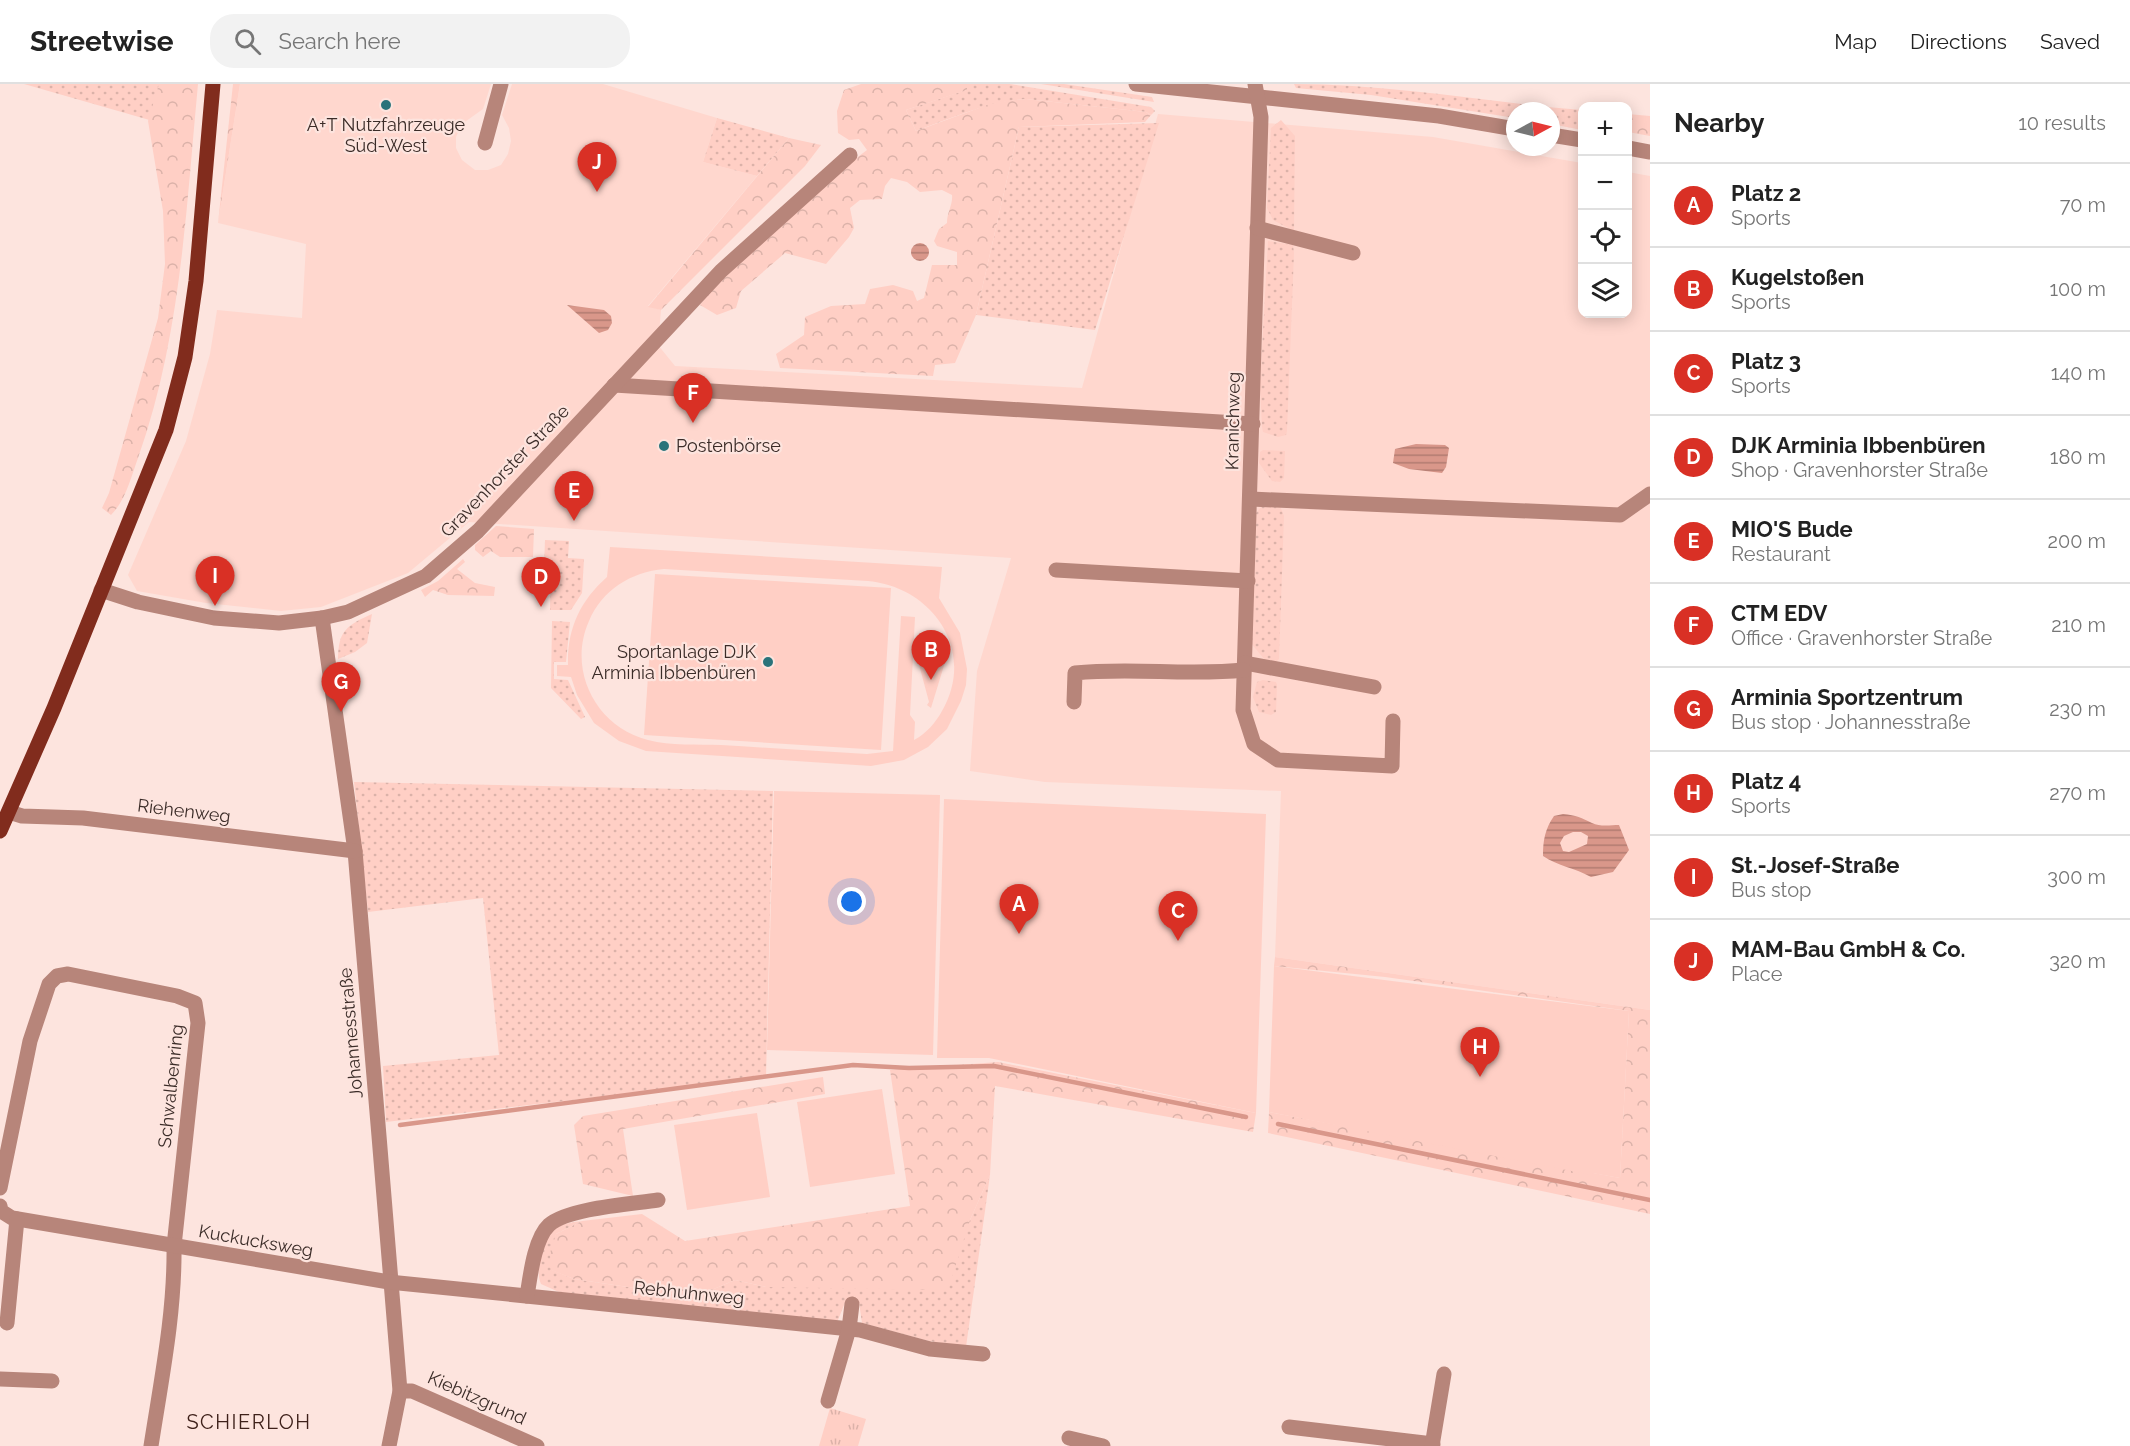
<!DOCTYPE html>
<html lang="en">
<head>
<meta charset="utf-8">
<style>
  :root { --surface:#fff; --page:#f2f2f2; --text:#222; --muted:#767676; --line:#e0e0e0; --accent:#d93025 }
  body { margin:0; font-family:Raleway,sans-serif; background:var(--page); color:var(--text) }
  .controls { position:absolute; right:18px; top:18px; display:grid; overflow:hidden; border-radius:12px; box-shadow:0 3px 15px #0003 }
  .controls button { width:54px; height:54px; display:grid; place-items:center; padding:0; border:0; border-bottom:2px solid var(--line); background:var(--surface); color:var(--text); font:30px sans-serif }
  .compass { position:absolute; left:1506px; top:18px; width:54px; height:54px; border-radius:50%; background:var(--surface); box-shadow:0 3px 15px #0003; rotate:83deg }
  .you { position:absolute; left:852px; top:818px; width:21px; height:21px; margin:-15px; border:4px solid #fff; border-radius:50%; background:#1a73e8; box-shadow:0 0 0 9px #1a73e833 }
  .badge { display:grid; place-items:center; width:39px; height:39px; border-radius:50%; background:var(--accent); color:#fff; font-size:20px; font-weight:700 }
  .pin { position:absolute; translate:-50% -50px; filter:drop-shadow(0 2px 3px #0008) }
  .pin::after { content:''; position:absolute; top:32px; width:21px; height:18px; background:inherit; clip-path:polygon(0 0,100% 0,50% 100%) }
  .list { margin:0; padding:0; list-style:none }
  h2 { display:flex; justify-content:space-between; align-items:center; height:78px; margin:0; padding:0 24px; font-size:26px }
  h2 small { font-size:20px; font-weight:400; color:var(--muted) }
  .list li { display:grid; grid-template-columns:39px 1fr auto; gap:18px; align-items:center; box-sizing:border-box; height:84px; padding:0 24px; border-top:2px solid var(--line) }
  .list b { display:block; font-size:22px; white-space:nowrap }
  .list p { margin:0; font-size:20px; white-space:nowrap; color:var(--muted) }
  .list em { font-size:20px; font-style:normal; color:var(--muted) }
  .icon { flex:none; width:33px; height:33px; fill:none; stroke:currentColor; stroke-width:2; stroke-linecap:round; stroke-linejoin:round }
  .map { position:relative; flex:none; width:1650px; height:1362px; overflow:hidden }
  header { display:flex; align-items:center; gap:36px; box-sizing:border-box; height:84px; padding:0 30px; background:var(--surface); border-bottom:2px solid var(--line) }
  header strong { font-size:28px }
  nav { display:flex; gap:33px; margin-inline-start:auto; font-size:21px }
  .search { width:420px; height:54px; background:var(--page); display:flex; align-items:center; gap:15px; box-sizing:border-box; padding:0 21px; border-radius:24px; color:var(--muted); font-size:22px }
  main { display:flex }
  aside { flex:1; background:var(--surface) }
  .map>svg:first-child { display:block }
</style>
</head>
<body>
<header>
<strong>Streetwise</strong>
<div class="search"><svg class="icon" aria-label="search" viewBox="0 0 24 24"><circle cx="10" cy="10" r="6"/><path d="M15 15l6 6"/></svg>Search here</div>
<nav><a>Map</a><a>Directions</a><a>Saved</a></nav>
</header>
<main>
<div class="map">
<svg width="1650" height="1362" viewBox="0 0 1650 1362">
  <defs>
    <pattern id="grass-dots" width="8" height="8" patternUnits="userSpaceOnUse" patternTransform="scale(1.5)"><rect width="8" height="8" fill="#ffcfc5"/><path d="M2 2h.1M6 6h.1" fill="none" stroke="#dbb2a9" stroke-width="1.8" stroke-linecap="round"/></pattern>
    <pattern id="forest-crowns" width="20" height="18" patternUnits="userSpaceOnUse" patternTransform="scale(1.5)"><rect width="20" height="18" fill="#ffcfc5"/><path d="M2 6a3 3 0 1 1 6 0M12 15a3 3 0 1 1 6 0" fill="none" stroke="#dbb2a9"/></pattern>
    <pattern id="park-tufts" width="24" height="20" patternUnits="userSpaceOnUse" patternTransform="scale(1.5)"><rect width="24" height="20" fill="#ffcfc5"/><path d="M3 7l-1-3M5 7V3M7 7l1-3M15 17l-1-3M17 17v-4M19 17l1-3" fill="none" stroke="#dbb2a9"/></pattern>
    <pattern id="water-rules" width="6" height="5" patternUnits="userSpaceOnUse" patternTransform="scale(1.5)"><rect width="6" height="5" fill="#d9978a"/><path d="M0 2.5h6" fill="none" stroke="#b17b71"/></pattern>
  </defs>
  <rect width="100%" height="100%" fill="#fde4de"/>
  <polygon fill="#ffd7ce" points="240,0 491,0 483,25 462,40 456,53 456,64 462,76 475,86 488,86 501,81 508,70 511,57 509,44 502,31 512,0 603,0 717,34 703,78 757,92 648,222 661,226 658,261 675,282 1082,304 1158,30 1433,53 1582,79 1582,230 1628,230 1628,88 1650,92 1650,926 1275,873 1281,707 1045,698 970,687 977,587 1011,474 469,438 408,489 321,523 281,527 206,519 137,507 128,491 186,357 210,270 217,226 302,234 306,160 218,139"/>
  <g fill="url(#grass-dots)">
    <polygon points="24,0 162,0 153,37"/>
    <path d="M967 0H1010L1151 23 1155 27 1151 31 1146 28 1026 15C987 18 952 34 916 47L906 26 966 6Z"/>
    <polygon points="1041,0 1064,0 1152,13 1154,18"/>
    <path d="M1294 0C1391 0 1486 18 1582 26V46L1551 40V27H1515V34L1371 11 1296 4Z"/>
    <polygon points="717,34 789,54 757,92 703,78"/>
    <polygon points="1281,36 1295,52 1294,147 1273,136 1267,124 1271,44"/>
    <polygon points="1159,39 1095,246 976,231 1019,43"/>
    <polygon points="1268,157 1293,161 1294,169 1287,347 1286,351 1278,353 1263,348 1262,343 1260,302"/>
    <polygon points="1263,366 1285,367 1284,394 1280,398 1272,397 1259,379 1260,368"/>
    <polygon points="1262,422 1280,422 1284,432 1279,575 1275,579 1265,576 1250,558 1256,429"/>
    <polygon points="545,456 569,457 568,474 584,475 582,509 571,526 550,526 551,482 544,482"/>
    <path d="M372 530 367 559 355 568 338 575C338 547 347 541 372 530Z"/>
    <polygon points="552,537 570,538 566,578 554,578 554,595 568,596 585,633 581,635 551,604"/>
    <polygon points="1263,596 1276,598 1277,601 1276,628 1271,631 1259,628 1253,613 1257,598"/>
    <polygon points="354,698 773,707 766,993 386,1038 383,982 499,971 483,814 368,828"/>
    <path d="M990 1091 966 1263 929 1257 862 1239 859 1218 846 1216 838 1236H823L568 1212 541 1200C534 1184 542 1153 558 1143 565 1139 574 1138 582 1137L556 1150 552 1186 574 1195 695 1213 735 1196 766 1203 970 1136Z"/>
  </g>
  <g fill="url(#forest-crowns)">
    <path d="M159 0H198C186 126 181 253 138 374 131 393 126 416 111 431L102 424 109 409 158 234 165 180 163 127 148 37Z"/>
    <polygon points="233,0 240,0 218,139"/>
    <path d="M861 0H967V6L906 26 916 47 987 21 1006 17 1026 15 1146 28 1151 31 1145 38 1019 43 976 231 955 279 935 281 933 292 780 284 776 270 804 251 805 233 831 222 865 220 870 205 893 201 913 207 917 217 924 214 932 181H957V168L937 162 934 157 939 145 947 139C947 128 953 121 952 111L942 106 920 108 907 98 891 94 885 102 882 115 860 116 850 124 854 144 849 153 826 180 785 169 741 207 736 224 717 231 700 221 722 191 818 103 867 66 859 55 849 56 838 49 837 27 844 6Z"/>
    <polygon points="1628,30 1650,32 1650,52 1628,48"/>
    <polygon points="789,54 821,61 805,82 661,226 648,223"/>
    <polygon points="496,442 534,445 533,473 500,473 491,467 483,473 475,466 475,461"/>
    <polygon points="463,475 465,478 457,485 475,499 495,503 494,512 448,511 433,506 425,513 421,506 438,497"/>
    <polygon points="1275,873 1650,926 1650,1130 1268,1049 1269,1028 1620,1094 1629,927 1385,893 1274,882"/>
    <polygon points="998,978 1256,1029 1253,1048 995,1002 990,1091 970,1136 948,1206 766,1203 735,1196 695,1213 574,1195 551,1186 550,1169 556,1150 582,1137 642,1130 685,1157 910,1122 890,986"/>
    <polygon points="823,993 825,1010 623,1045 633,1112 583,1100 574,1041 583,1032"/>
  </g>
  <polygon fill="url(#park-tufts)" points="830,1324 866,1335 858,1362 819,1362"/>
  <g fill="#ffcfc5" fill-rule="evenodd">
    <path d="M610 463 942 483 939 514 960 549 967 585 966 601 961 617 947 645 928 663 904 676 871 682 646 667 619 657 594 639 577 611 571 593 557 592V581H568C567 545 580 517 607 493ZM664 485 868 497C932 503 977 566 942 627 936 638 926 650 914 656L915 638 910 631 915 533 901 532 893 667 867 670C818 667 769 664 721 661 697 660 671 662 648 656 596 643 567 586 589 537 602 506 631 488 664 485Z"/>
    <polygon points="655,490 891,504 881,666 644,651"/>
    <polygon points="917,573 946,575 931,624 927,621 929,618"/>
    <polygon points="774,707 940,711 933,971 767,966"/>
    <polygon points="944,715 1266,730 1256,1029 989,974 937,974"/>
    <polygon points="1274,882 1629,927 1620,1094 1592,1089 1592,1091 1269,1028"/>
    <polygon points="882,1005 895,1090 810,1103 797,1018"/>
    <polygon points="757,1029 770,1113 687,1126 674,1041"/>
  </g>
  <g fill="url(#water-rules)" fill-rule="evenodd">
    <circle cx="920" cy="168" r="9"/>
    <polygon points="567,221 604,226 611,232 612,239 608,246 599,249"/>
    <polygon points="1416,360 1445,361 1449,364 1446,383 1442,389 1409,385 1393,379 1395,365"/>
    <path d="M1563 730C1576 731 1582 734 1592 739 1600 743 1611 741 1619 741L1629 766 1613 788 1591 793C1575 784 1558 782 1543 772 1543 756 1545 745 1554 732ZM1573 748H1581L1588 752 1587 760 1569 768 1563 767 1560 759 1564 752Z"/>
  </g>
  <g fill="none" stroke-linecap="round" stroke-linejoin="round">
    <g stroke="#d9978a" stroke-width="4.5">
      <polyline points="1278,1040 1650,1116"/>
      <polyline points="400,1041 853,981 909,984 994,982 1246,1033"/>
    </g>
    <g stroke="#b7857a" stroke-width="15">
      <polyline points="1136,0 1439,32 1515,45"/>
      <polyline points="1255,0 1261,33 1243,626 1254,660 1278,676 1392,682 1393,637"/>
      <polyline points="1551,51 1582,56"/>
      <polyline points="485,59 501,0"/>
      <polyline points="1628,64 1650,68"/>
      <polyline points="1257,144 1353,169"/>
      <polyline points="614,301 1253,340"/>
      <polyline points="1251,415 1620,431 1650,410"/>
      <polyline points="1056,486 1248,497"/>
      <polyline points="101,506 138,518 214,534 279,539 322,534 348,528 426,492 478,447 721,187 850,71"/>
      <polyline points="322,534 355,767 379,1052 400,1307 389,1362"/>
      <polyline points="1245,579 1374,603"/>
      <path d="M1074 618 1075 589C1131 583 1188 592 1244 586"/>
      <polyline points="9,728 22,732 83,734 355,767"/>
      <path d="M0 1104 30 957 49 900 57 892 68 890 177 912 195 919 198 939 174 1162C175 1229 161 1297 151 1362"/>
      <polyline points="0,1122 1,1127 12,1134 389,1198 860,1246 930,1265 983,1270"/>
      <path d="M527 1212C530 1194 534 1155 549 1141 568 1124 632 1120 658 1116"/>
      <polyline points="7,1239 17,1135"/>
      <polyline points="0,1295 52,1297"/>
      <polyline points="400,1307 412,1307 537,1362"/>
      <polyline points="828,1317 849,1245 852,1220"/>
      <polyline points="1289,1343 1433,1360"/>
      <polyline points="1069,1354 1103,1362"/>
      <polyline points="1432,1362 1444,1290"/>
    </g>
    <polyline stroke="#812c1d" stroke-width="15" points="0,747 54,624 166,346 185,273 196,197 213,0"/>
  </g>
  <g fill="#2a737a" stroke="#fde4de" stroke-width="2">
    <circle cx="386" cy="21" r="6"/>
    <circle cx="664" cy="362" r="6"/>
    <circle cx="768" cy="578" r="6"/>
  </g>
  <g text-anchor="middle" stroke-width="4.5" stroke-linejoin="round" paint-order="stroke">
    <g font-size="18" fill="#3b2c28" stroke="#fde4de">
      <text x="386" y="47">A+T Nutzfahrzeuge<tspan x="386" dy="21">Süd-West</tspan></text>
      <text x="676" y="368" text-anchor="start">Postenbörse</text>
      <text x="756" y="574" text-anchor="end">Sportanlage DJK<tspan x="756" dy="21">Arminia Ibbenbüren</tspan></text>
    </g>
    <g font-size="18" fill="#3b2c28" stroke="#fde4de">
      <text transform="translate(1233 337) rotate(-89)" y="6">Kranichweg</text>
      <text transform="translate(505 387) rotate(-46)" y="6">Gravenhorster Straße</text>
      <text transform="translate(184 727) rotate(7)" y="6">Riehenweg</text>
      <text transform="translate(351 949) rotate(-95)" y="6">Johannesstraße</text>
      <text transform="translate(171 1002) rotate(-84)" y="6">Schwalbenring</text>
      <text transform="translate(256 1157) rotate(10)" y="6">Kuckucksweg</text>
      <text transform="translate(689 1209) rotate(6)" y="6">Rebhuhnweg</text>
      <text transform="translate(477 1314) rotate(24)" y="6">Kiebitzgrund</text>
    </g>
    <g font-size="20" letter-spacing="1.5" fill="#3e201a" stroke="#fde4de">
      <text x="249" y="1345">SCHIERLOH</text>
    </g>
  </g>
</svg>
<div class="controls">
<button>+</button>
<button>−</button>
<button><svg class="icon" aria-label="locate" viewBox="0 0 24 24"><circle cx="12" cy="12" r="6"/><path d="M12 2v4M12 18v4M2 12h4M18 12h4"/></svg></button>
<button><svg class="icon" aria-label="layers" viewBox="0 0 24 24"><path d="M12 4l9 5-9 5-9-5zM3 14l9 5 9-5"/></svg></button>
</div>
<svg class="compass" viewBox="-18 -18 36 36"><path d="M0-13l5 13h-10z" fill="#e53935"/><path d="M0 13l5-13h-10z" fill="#767676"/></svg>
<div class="you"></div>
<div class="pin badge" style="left:1019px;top:850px">A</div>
<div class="pin badge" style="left:931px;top:596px">B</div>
<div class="pin badge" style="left:1178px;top:857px">C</div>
<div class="pin badge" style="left:541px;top:523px">D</div>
<div class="pin badge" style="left:574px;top:437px">E</div>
<div class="pin badge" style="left:693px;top:339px">F</div>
<div class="pin badge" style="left:341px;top:628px">G</div>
<div class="pin badge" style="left:1480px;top:993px">H</div>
<div class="pin badge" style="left:215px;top:522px">I</div>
<div class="pin badge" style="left:597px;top:108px">J</div>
</div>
<aside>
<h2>Nearby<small>10 results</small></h2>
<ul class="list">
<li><span class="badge">A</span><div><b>Platz 2</b><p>Sports</p></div><em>70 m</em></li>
<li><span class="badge">B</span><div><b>Kugelstoßen</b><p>Sports</p></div><em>100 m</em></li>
<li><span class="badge">C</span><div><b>Platz 3</b><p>Sports</p></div><em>140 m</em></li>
<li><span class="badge">D</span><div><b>DJK Arminia Ibbenbüren</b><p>Shop · Gravenhorster Straße</p></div><em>180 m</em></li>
<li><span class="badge">E</span><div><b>MIO'S Bude</b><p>Restaurant</p></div><em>200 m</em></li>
<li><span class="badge">F</span><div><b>CTM EDV</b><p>Office · Gravenhorster Straße</p></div><em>210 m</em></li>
<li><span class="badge">G</span><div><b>Arminia Sportzentrum</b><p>Bus stop · Johannesstraße</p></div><em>230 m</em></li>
<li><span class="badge">H</span><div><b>Platz 4</b><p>Sports</p></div><em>270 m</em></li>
<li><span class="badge">I</span><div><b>St.-Josef-Straße</b><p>Bus stop</p></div><em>300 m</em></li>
<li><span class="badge">J</span><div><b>MAM-Bau GmbH &amp; Co.</b><p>Place</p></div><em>320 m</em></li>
</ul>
</aside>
</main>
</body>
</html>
